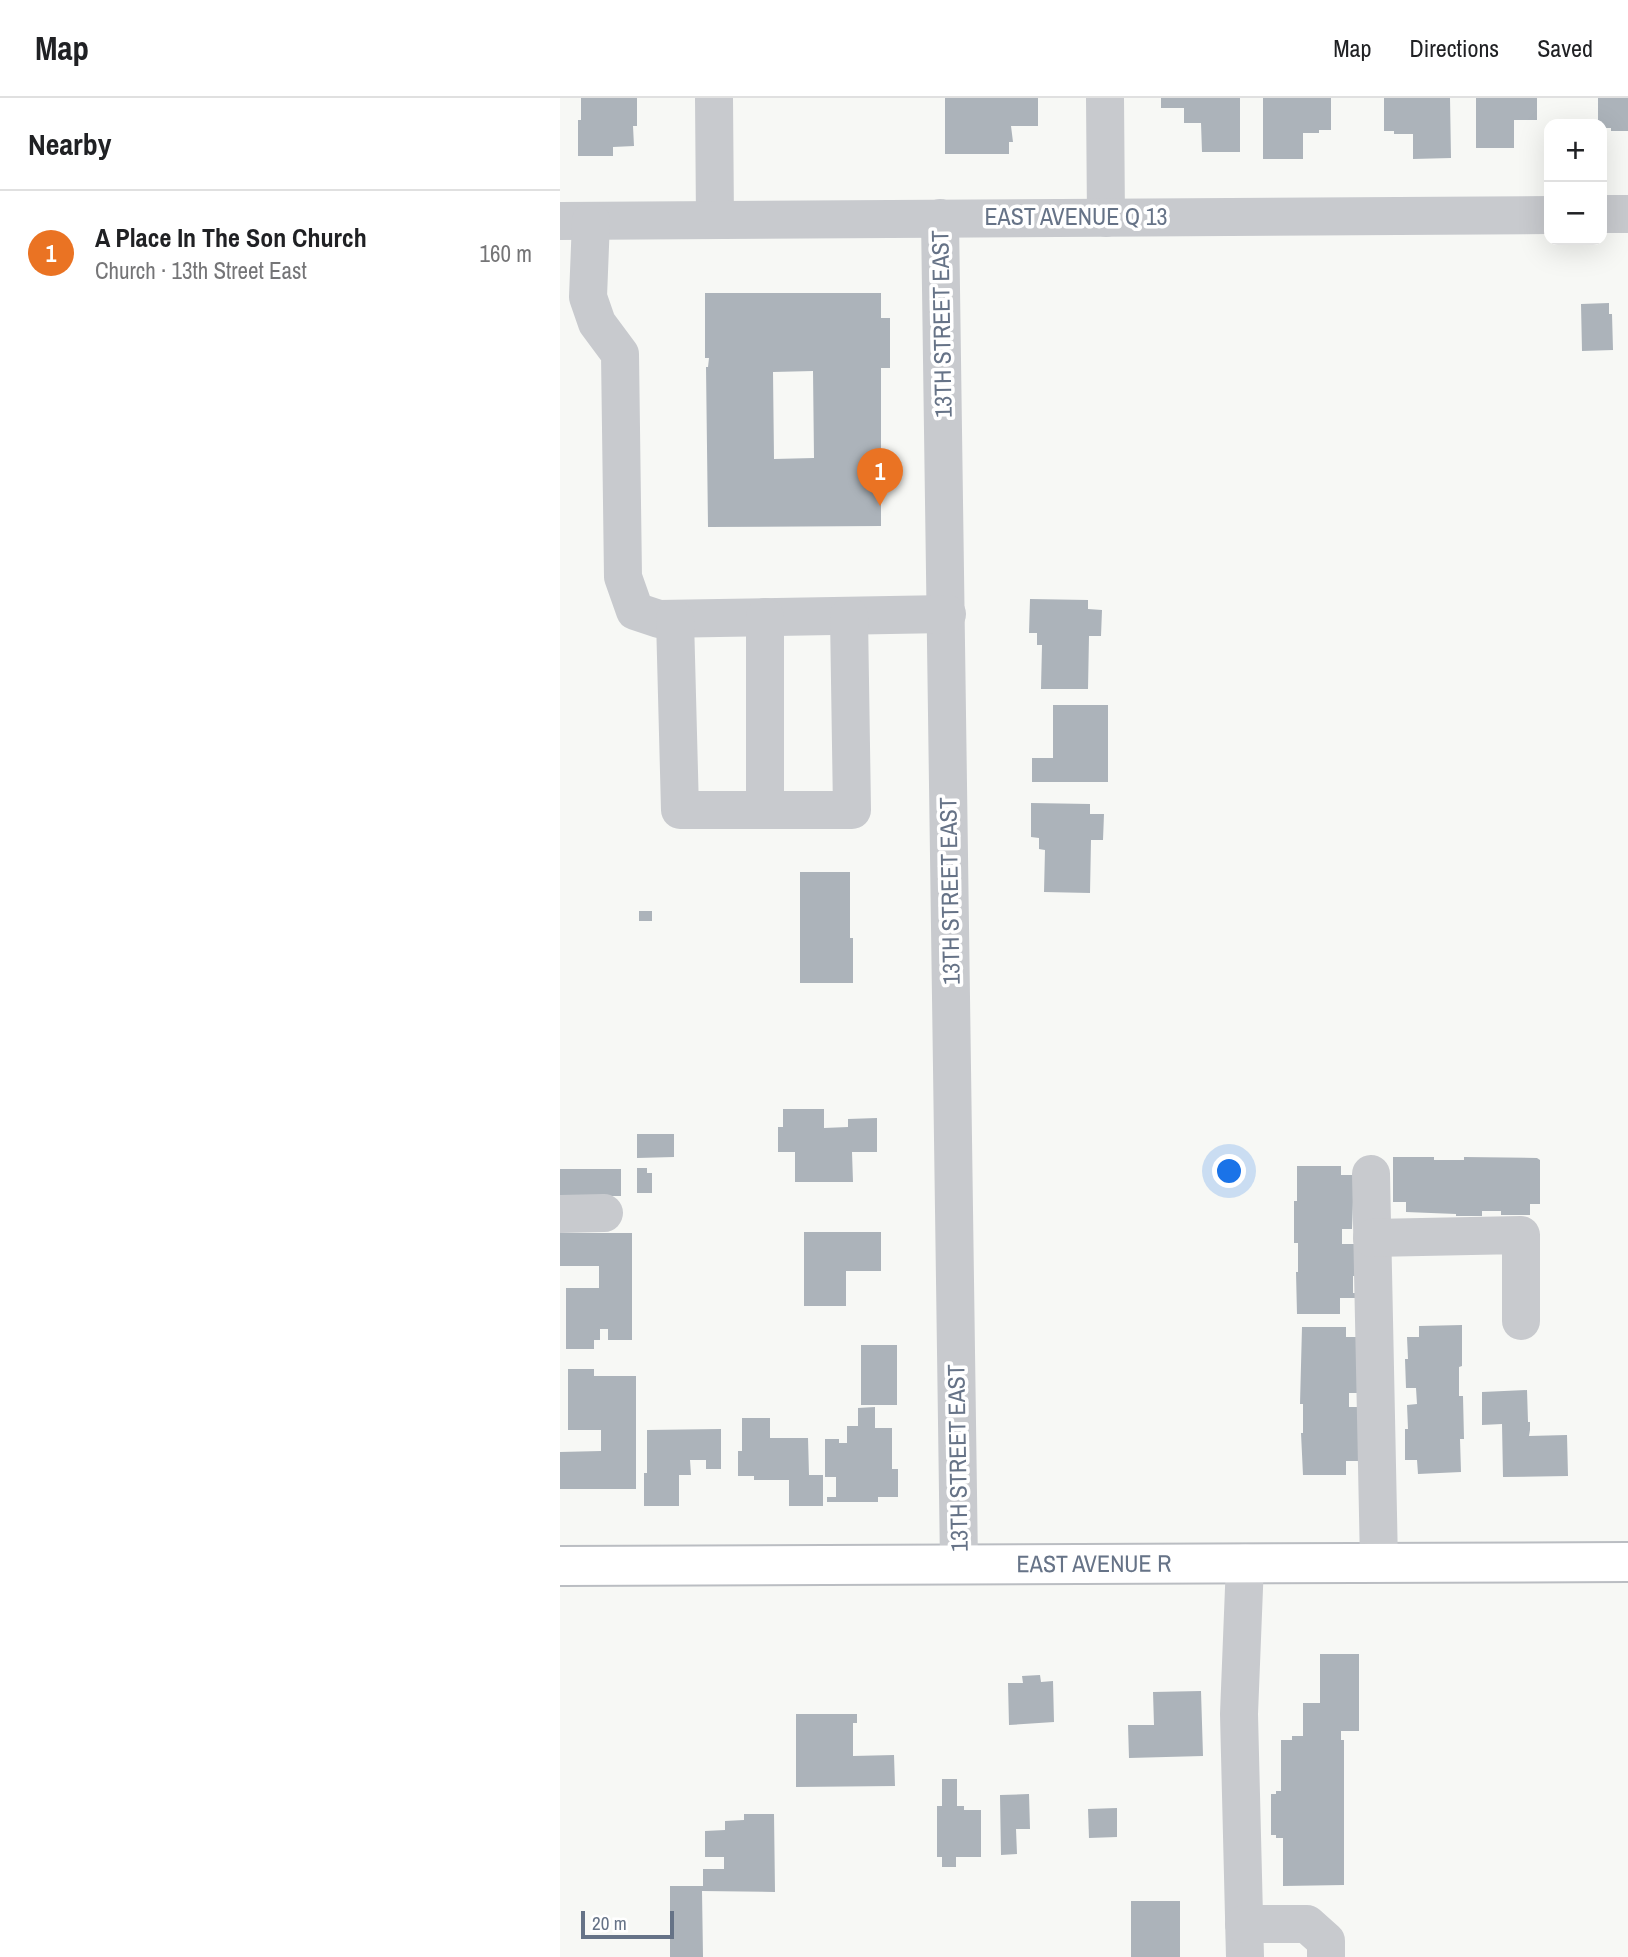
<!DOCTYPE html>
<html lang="en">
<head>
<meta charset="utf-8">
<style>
  :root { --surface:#fff; --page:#f2f2f2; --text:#202124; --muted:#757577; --line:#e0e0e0; --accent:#ea7323 }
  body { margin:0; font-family:"Archivo Narrow",sans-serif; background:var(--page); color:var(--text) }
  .controls { position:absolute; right:21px; top:21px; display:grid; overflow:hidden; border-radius:14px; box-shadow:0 7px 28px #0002 }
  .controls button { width:63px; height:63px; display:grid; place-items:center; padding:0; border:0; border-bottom:2px solid var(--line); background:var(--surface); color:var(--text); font:35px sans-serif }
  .scale { position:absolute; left:21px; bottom:18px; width:93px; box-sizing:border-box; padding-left:7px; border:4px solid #667387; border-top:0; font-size:19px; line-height:24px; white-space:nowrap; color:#667387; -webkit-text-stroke:5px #fff; paint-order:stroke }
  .you { position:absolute; left:670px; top:1074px; width:24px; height:24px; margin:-18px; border:5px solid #fff; border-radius:50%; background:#1a73e8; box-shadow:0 0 0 10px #1a73e833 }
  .badge { display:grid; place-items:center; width:46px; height:46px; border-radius:50%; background:var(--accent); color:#fff; font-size:23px; font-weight:700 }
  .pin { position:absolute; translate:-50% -58px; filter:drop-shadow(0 2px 4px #0008) }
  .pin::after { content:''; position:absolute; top:37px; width:24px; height:21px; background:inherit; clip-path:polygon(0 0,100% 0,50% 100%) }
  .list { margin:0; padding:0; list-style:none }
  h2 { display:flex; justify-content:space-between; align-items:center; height:91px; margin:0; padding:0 28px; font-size:30px }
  h2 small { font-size:23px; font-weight:400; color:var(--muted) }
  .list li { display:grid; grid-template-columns:46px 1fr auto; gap:21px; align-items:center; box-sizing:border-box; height:126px; padding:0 28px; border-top:2px solid var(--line) }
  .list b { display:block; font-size:26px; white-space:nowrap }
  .list p { margin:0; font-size:23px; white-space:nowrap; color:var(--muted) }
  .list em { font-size:23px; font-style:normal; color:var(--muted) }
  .map { position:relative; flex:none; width:1068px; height:1859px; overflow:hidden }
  header { display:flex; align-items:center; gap:42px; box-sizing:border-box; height:98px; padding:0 35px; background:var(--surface); border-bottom:2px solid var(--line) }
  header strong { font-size:33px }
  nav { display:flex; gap:38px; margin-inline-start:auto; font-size:24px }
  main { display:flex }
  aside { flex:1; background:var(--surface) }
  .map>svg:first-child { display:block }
</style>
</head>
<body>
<header>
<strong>Map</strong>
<nav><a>Map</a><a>Directions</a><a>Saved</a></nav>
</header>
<main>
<aside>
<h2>Nearby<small></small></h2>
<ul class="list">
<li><span class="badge">1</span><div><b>A Place In The Son Church</b><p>Church · 13th Street East</p></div><em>160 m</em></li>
</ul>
</aside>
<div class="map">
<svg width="1068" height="1859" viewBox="0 0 1068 1859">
  <rect width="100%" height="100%" fill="#f7f8f5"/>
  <g fill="#acb3ba" fill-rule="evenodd">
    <polygon points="21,0 77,0 77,28 73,28 74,48 53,49 53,58 18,58 18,22 21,22"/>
    <polygon points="385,0 478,0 478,28 451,28 453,44 449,44 449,56 385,56"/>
    <polygon points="601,0 680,0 680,54 642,54 641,25 624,25 624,10 601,10"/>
    <polygon points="703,0 771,0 771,32 759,32 759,35 743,35 743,61 703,61"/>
    <polygon points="824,0 890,0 891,60 853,61 853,36 834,36 834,33 824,33"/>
    <polygon points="916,0 977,0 977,22 954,22 954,50 916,50"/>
    <polygon points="1038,0 1068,0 1068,33 1051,33 1051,30 1042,30 1042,26 1038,26"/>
    <path d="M145 195H321V220H330V270H321V428L148 429 146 269H148L149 260H145ZM253 273 254 360 214 361 213 274Z"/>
    <polygon points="1049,205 1049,216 1052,216 1053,252 1022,253 1021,206"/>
    <polygon points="470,501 528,502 528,511 542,512 541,538 529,538 528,591 481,591 482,547 477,547 477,535 469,535"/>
    <polygon points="493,607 548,607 548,684 472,684 472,660 493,660"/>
    <polygon points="471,705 530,706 530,716 544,716 543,742 531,742 530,795 484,794 485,752 479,751 479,740 471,739"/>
    <polygon points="240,774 290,774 290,840 293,840 293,885 240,885"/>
    <rect x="79" y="813" width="13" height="10"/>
    <polygon points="223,1011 264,1011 264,1030 288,1029 288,1021 317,1020 317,1054 292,1054 293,1084 235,1084 235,1054 218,1054 218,1029 223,1029"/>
    <polygon points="77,1036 114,1036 114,1059 77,1060"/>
    <polygon points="833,1059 874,1059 874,1062 904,1062 904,1059 977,1060 980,1062 980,1106 970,1106 970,1117 941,1117 941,1113 922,1113 922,1118 896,1118 896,1116 846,1114 846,1104 833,1104"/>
    <polygon points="737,1068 781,1068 781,1077 794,1077 792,1131 782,1131 782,1146 796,1146 796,1178 793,1178 793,1195 795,1195 795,1200 780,1200 780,1216 737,1216 736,1174 738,1174 738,1145 734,1145 734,1103 737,1103"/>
    <polygon points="77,1070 87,1070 87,1075 92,1075 92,1095 77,1095"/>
    <rect x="0" y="1071" width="61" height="27"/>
    <polygon points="244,1134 321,1134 321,1173 286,1173 286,1208 244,1208"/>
    <polygon points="0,1135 72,1135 72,1242 48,1242 48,1231 40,1231 40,1242 34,1242 34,1251 6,1251 6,1190 39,1190 39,1168 0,1168"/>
    <polygon points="902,1227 902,1268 899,1269 899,1298 903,1298 904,1341 900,1341 901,1374 858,1376 857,1362 845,1362 845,1331 848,1331 847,1307 857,1306 856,1290 846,1290 845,1261 848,1261 847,1239 859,1239 859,1228"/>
    <polygon points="742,1229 786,1229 786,1239 799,1239 797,1295 789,1295 789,1309 800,1309 798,1363 786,1363 786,1377 743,1377 741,1335 743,1335 743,1306 740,1306"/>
    <rect x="301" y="1247" width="36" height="60"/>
    <polygon points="8,1271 34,1271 34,1278 76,1278 76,1391 0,1391 0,1354 41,1353 41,1332 8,1332"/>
    <polygon points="967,1292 968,1324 970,1324 970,1332 969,1338 1007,1337 1008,1378 943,1379 942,1326 922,1327 922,1294"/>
    <polygon points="315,1309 315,1330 332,1330 332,1371 338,1371 338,1399 318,1399 318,1404 267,1404 267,1399 276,1399 276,1379 265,1379 265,1341 279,1341 279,1345 287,1345 287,1328 298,1328 298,1310"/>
    <polygon points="182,1320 210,1320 210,1340 248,1340 249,1377 263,1377 263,1408 229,1408 229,1382 194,1382 194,1378 178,1378 178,1353 182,1353"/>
    <polygon points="161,1331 161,1371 146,1371 146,1362 130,1362 131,1377 119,1377 119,1408 84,1408 84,1375 87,1375 87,1332"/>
    <polygon points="760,1556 799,1556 799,1633 781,1633 781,1642 784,1642 784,1787 723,1788 723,1740 716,1740 716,1737 711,1737 711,1696 716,1696 716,1693 721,1693 721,1642 732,1642 732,1638 743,1638 743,1605 760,1605"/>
    <polygon points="480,1577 481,1584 493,1583 494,1624 449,1627 448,1585 463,1585 462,1578"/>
    <polygon points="641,1593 643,1658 569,1660 568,1627 594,1627 593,1594"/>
    <polygon points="236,1616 297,1616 297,1625 293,1625 293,1658 334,1657 335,1688 236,1689"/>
    <polygon points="382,1681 397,1681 397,1708 404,1708 404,1712 421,1712 421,1759 396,1759 396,1769 382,1769 382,1759 377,1759 377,1708 382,1708"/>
    <polygon points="469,1696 470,1731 456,1731 457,1756 441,1757 440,1697"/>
    <polygon points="557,1710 557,1739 529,1740 528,1711"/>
    <polygon points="184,1716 214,1716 215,1794 142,1793 143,1859 110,1859 110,1788 143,1788 143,1771 164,1771 164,1759 145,1759 145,1733 165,1732 165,1723 184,1722"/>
    <rect x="571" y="1803" width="49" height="56"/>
  </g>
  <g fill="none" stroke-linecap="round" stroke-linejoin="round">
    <g stroke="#babdc2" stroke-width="42">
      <g id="major">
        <path id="s1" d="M0 1468 1068 1464"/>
      </g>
    </g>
    <g stroke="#c8cace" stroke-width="38">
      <polyline points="154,0 155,122"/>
      <polyline points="545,0 546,120"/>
      <polyline points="1042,116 1068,116"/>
      <polyline points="380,120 399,1466"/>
      <polyline points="0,123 989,117"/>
      <polyline points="31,123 28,199 37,225 60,256 63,479 75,513 99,521 387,516"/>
      <polyline points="205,519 205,712"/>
      <polyline points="115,521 120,712 292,712 289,518"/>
      <polyline points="811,1076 819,1465"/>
      <polyline points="0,1116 44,1115"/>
      <polyline points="812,1140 961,1137 961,1223"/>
      <polyline points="685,1465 679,1616 685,1859"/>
      <polyline points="684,1826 747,1826 766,1843 766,1859"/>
    </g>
    <use href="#major" stroke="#fff" stroke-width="38"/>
  </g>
  <g text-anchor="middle" stroke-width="7" stroke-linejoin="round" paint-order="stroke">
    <g font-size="24" fill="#667387" stroke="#fff">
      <text x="516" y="127">EAST AVENUE Q 13</text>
      <text transform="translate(382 226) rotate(-91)" y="8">13TH STREET EAST</text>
      <text transform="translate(390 793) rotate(-91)" y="8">13TH STREET EAST</text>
      <text transform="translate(398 1360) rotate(-91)" y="8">13TH STREET EAST</text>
      <text dy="8" stroke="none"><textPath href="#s1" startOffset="534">EAST AVENUE R</textPath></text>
    </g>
  </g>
</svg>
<div class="controls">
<button>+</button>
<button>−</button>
</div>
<div class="scale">20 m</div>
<div class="you"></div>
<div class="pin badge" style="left:320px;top:408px">1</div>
</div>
</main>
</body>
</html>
